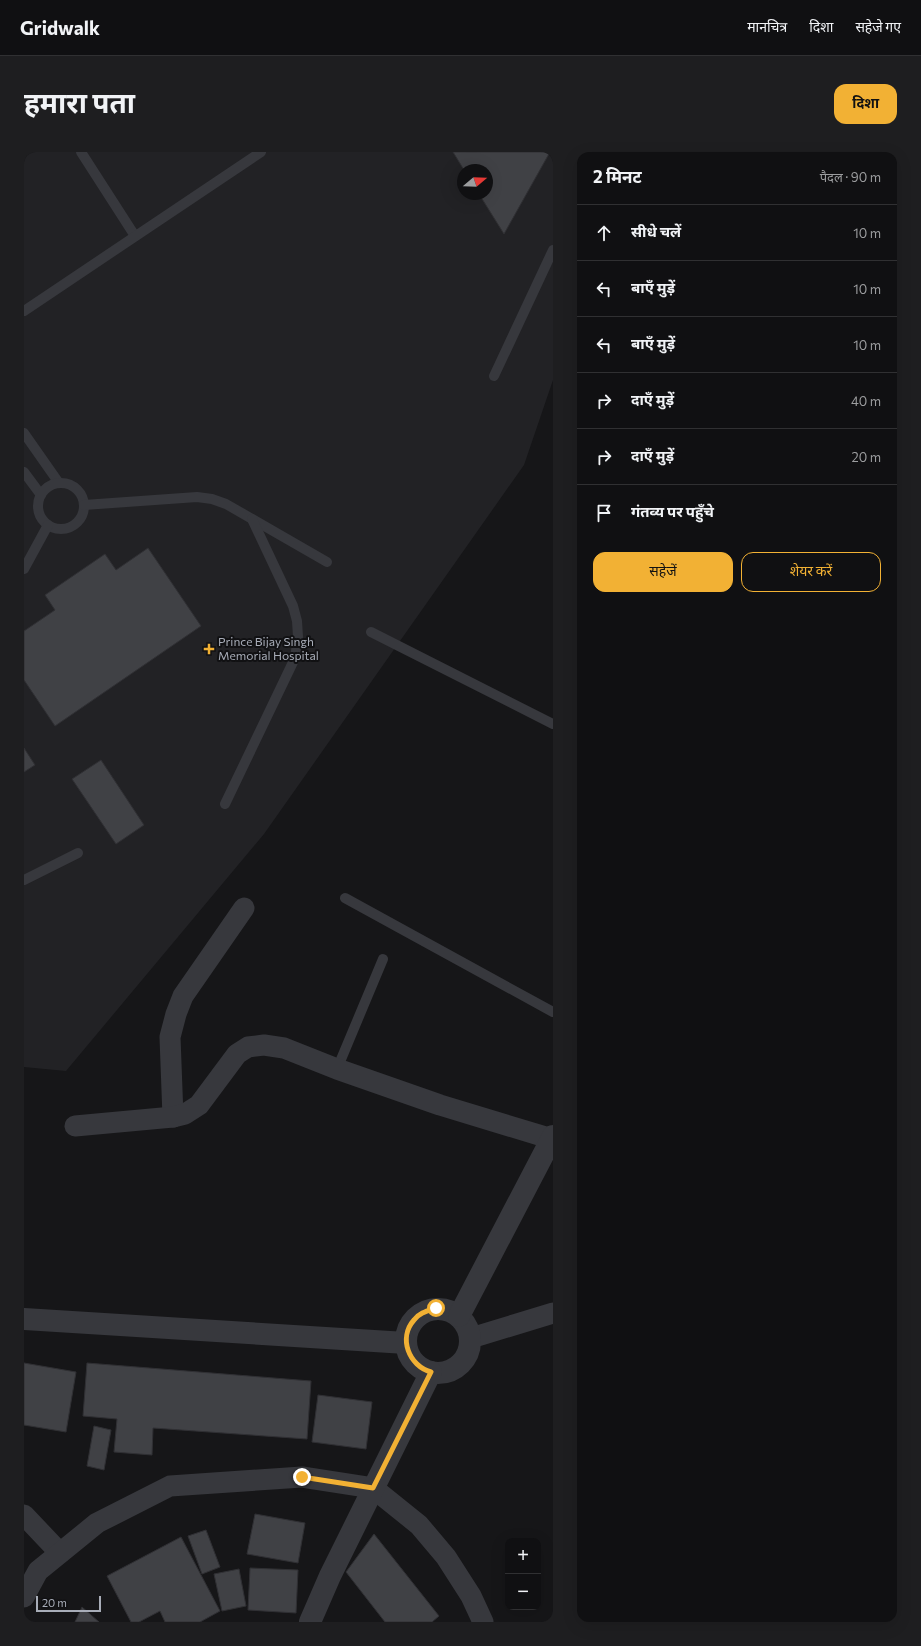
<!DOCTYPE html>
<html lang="hi">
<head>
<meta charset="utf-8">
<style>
  :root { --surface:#101012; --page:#1e1e20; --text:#f1f3f6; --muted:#9c9d9f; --line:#303032; --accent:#f2b134 }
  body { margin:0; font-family:Commissioner,"Noto Sans Devanagari",sans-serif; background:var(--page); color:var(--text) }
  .controls { position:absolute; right:12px; bottom:12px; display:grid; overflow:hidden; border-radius:8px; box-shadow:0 4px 16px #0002 }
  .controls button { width:36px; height:36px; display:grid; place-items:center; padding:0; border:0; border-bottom:1px solid var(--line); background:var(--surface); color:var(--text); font:20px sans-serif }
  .compass { position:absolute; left:433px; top:12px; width:36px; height:36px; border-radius:50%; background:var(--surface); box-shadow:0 4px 16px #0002; rotate:71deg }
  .scale { position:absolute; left:12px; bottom:10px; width:65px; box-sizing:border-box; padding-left:4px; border:2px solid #a8adb8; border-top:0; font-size:11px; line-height:14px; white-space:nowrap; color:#a8adb8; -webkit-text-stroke:3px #111113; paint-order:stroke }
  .stop { position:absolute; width:12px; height:12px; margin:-9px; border:3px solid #f2b134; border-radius:50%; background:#fff }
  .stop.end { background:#f2b134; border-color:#fff; box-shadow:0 1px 4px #0008 }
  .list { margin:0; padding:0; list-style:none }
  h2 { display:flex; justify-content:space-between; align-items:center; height:52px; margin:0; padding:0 16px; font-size:17px }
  h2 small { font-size:13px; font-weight:400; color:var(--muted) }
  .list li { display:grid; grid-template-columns:26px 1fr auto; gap:12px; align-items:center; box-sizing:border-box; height:56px; padding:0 16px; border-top:1px solid var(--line) }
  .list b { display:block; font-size:15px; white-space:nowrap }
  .list em { font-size:13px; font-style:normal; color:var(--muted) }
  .actions { display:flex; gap:8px; padding:12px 16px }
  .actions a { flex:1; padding:9px 0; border:1px solid var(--accent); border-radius:12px; text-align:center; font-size:14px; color:var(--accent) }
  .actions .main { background:var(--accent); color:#111 }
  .icon { flex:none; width:22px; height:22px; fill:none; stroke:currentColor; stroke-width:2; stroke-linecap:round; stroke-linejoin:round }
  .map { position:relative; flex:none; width:529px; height:1470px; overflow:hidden; border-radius:12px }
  header { display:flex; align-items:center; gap:24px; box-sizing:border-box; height:56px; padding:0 20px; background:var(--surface); border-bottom:1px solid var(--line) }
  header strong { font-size:19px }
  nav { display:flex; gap:22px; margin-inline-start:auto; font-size:14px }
  .intro { display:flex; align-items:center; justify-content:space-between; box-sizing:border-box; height:96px; padding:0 24px }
  h1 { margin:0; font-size:28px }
  .button { padding:10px 18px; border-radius:12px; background:var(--accent); color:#111; font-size:14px; font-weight:700 }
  main { display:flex; gap:24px; padding:0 24px }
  aside { flex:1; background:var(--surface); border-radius:12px; box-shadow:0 4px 16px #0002 }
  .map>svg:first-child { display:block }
</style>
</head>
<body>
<header>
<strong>Gridwalk</strong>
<nav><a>मानचित्र</a><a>दिशा</a><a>सहेजे गए</a></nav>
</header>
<div class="intro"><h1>हमारा पता</h1><a class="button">दिशा</a></div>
<main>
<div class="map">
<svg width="529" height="1470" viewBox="0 0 529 1470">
  <rect width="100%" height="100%" fill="#161618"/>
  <path fill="#222225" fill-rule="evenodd" d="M0 0H529V228L500 313 240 682 42 919 0 915ZM439 18H463V42H439Z"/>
  <g fill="#404145" stroke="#303034">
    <polygon points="429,0 526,0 480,82 455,42 463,42 463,18 440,18"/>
    <polygon points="124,396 177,474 31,574 0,528 0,479 31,458 21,443 81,402 92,418"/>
    <polygon points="0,596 11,613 0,620"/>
    <polygon points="77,608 120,673 92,692 48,627"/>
    <polygon points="0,1211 52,1220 42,1280 0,1273"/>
    <polygon points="63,1211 287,1229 283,1287 129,1276 128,1303 90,1300 93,1267 59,1264"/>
    <polygon points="294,1243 348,1250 342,1297 288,1290"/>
    <polygon points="70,1274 87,1278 80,1318 63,1314"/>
    <polygon points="231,1362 281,1371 274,1411 223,1402"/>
    <polygon points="182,1378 196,1415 178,1422 164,1384"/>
    <polygon points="350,1382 415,1464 408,1470 361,1470 322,1420"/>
    <polygon points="157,1385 196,1459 176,1470 141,1470 136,1459 115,1470 107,1470 83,1424"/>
    <polygon points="226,1416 274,1418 272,1461 224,1458"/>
    <polygon points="215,1417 222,1454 198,1459 190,1422"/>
    <polygon points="58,1455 75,1470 51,1470"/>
  </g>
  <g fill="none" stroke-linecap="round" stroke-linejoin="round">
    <g stroke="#37383d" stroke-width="10">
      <polyline points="57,0 111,84"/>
      <polyline points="0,159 237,0"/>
      <polyline points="470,224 529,98"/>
      <polyline points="0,281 35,331"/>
      <polyline points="0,320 17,343"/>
      <circle cx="37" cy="354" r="23"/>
      <polyline points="60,353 173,345 188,347 202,352 303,410"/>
      <polyline points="0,417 24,373"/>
      <polyline points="347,480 529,572"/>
      <polyline points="201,652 271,506 274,485 273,469 269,454 228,367"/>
      <polyline points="0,728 54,701"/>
      <polyline points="321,746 529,860"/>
      <polyline points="313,917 359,807"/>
    </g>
    <g stroke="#37383d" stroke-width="21">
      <polyline points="149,965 146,885 152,862 159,844 220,756"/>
      <polyline points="51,974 149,965 161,962 175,953 213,902 224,895 240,893 260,896 313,917 416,953 528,987"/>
      <polyline points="447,1186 529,1161"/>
      <polyline points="0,1363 36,1401"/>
      <polyline points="0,1445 14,1419 73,1371 146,1334 278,1325 349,1336 395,1373 422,1405 447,1444 459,1470"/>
    </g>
    <g stroke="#37383d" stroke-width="22">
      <circle cx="414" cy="1189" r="32"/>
      <polyline points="435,1164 529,984"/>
      <polyline points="0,1167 382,1191"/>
      <polyline points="286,1470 306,1424 407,1220"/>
    </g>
  </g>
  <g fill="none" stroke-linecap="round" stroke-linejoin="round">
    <path stroke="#f2b134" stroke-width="5" d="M278 1325 349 1336 407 1220C385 1214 374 1186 390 1168 395 1161 403 1159 412 1156"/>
  </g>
  <path fill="#f2b134" stroke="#111113" stroke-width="1.5" d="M183 491h4v4h4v4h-4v4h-4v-4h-4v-4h4z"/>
  <g text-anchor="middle" stroke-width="4" stroke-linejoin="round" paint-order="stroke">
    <g font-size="12" fill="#a8adb8" stroke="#111113" text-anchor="start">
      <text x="194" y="494">Prince Bijay Singh<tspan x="194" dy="14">Memorial Hospital</tspan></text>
    </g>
  </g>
</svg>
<div class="controls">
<button>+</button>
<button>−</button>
</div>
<svg class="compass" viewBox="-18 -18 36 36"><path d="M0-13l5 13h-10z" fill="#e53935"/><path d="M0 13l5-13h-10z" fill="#9c9d9f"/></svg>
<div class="scale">20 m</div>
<div class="stop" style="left:412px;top:1156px"></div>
<div class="stop end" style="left:278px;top:1325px"></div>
</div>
<aside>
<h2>2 मिनट<small>पैदल · 90 m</small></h2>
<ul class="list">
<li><svg class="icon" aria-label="ahead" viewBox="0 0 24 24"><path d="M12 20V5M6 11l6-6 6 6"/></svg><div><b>सीधे चलें</b></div><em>10 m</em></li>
<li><svg class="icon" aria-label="left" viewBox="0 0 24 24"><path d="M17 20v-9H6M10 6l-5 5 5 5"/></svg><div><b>बाएँ मुड़ें</b></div><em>10 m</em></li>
<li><svg class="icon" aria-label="left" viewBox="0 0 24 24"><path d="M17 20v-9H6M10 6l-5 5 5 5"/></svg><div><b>बाएँ मुड़ें</b></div><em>10 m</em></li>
<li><svg class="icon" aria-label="right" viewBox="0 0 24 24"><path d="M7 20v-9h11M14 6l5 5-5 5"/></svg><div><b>दाएँ मुड़ें</b></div><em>40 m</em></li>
<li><svg class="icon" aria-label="right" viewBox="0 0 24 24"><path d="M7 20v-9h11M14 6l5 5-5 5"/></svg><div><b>दाएँ मुड़ें</b></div><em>20 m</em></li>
<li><svg class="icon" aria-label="arrive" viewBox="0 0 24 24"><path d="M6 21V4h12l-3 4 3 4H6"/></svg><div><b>गंतव्य पर पहुँचे</b></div></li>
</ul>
<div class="actions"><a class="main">सहेजें</a><a>शेयर करें</a></div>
</aside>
</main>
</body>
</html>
